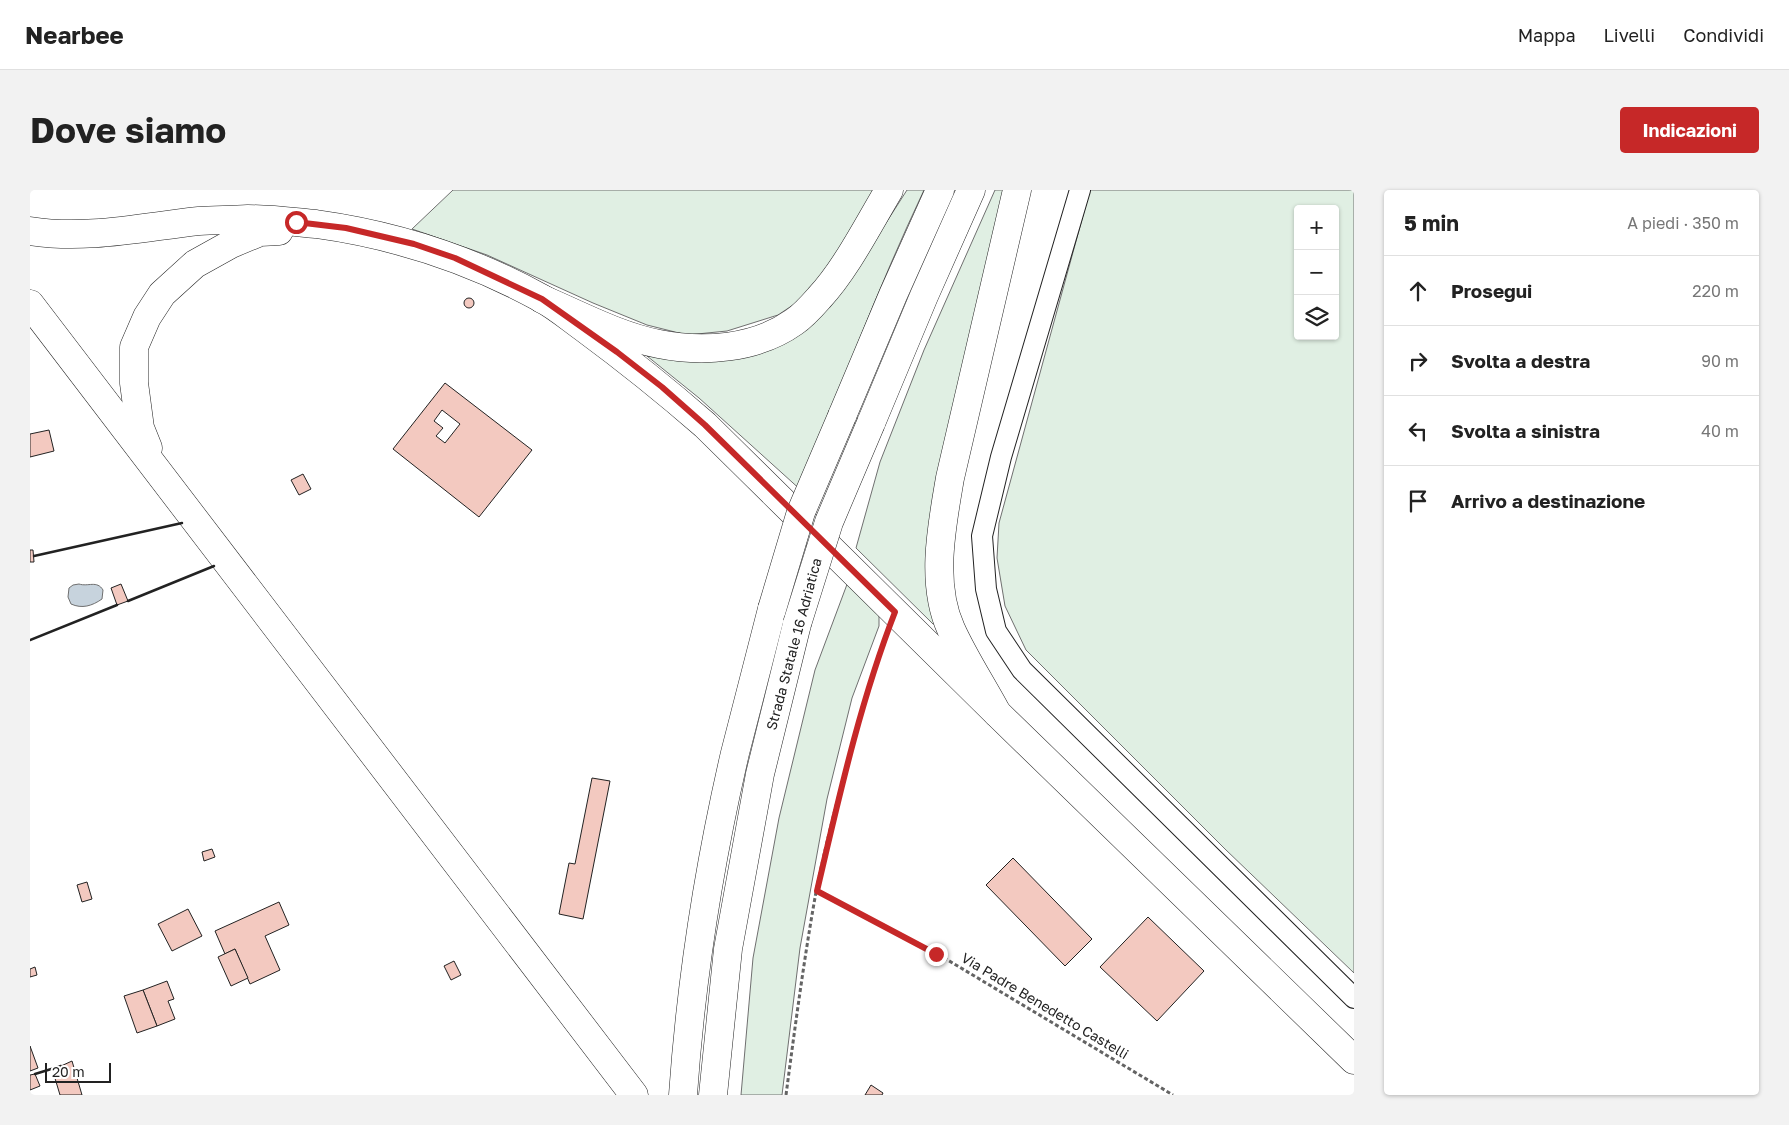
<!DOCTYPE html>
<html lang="it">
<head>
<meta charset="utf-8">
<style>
  :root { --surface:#fff; --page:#f2f2f2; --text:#222; --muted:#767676; --line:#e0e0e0; --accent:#c62828 }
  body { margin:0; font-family:"Golos Text",sans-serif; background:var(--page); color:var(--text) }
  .controls { position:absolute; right:15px; top:15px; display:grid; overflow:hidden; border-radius:5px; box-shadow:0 1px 4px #0004 }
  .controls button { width:45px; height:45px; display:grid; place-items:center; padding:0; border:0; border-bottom:1px solid var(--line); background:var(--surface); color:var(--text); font:25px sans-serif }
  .scale { position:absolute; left:15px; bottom:12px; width:66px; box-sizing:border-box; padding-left:5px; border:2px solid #222; border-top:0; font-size:14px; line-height:18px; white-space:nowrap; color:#222; -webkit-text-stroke:4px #fff; paint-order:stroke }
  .stop { position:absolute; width:15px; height:15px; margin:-11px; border:4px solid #c62828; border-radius:50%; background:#fff }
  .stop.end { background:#c62828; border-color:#fff; box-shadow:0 1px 5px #0008 }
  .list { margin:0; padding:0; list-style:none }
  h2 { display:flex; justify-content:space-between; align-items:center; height:65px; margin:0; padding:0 20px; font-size:21px }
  h2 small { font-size:16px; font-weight:400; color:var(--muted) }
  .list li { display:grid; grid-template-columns:32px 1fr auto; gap:15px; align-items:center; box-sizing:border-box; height:70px; padding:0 20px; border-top:1px solid var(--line) }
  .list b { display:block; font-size:19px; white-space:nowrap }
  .list em { font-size:16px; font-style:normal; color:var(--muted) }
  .icon { flex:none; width:28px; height:28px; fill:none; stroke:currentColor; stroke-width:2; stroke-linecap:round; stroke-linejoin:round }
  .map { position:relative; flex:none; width:1324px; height:905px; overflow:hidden; border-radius:5px }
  header { display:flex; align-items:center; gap:30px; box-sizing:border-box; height:70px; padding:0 25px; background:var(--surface); border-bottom:1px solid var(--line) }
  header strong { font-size:24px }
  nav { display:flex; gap:28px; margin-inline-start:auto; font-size:18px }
  .intro { display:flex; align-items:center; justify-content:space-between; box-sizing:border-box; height:120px; padding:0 30px }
  h1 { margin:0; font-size:35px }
  .button { padding:12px 22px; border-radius:5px; background:var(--accent); color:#fff; font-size:18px; font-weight:700 }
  main { display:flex; gap:30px; padding:0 30px }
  aside { flex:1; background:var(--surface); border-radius:5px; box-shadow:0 1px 4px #0004 }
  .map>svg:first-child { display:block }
</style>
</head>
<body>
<header>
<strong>Nearbee</strong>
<nav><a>Mappa</a><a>Livelli</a><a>Condividi</a></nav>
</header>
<div class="intro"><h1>Dove siamo</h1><a class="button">Indicazioni</a></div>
<main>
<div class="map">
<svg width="1324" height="905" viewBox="0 0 1324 905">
  <rect width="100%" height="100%" fill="#fff"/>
  <g fill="#e0efe3" stroke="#6f6f6f" fill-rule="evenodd">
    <polygon points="423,0 848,0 781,103 748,125 697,141 657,145 617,135 563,113 457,65 382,39"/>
    <path d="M877 0H894C848 98 808 200 773 302L669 208 617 166 658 170 698 166 831 72Z"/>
    <polygon points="965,0 976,0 908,434 903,434 826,358 850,272 894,160"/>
    <path d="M1060 0H1324V783L1195 659 996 460 975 416 967 368 969 333ZM1268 19H1305V146H1268Z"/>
    <polygon points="819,389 849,424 849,436 822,508 797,609 770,758 752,905 711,905 723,768 749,628 785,480"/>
  </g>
  <path fill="#c7d3dd" stroke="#6f6f6f" d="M49 394C58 397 67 390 73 400L72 409C62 416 52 419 41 414L38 407 39 398 43 395Z"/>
  <g fill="#f3c9c0" stroke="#222" fill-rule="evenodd">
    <circle cx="439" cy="113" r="5"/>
    <path d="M415 193 502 260 449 327 363 259ZM412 220 430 234 415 253 406 246 413 238 404 231Z"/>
    <polygon points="19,240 24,261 0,267 0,244"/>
    <polygon points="273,284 281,299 269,305 261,290"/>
    <polygon points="0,360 3,360 4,372 0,372"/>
    <polygon points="91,394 98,411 87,415 81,398"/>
    <polygon points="562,588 580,591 553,729 529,724 539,673 545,674"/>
    <polygon points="182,659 185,667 174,671 172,662"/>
    <polygon points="983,668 1062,749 1035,776 956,695"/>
    <polygon points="57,692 62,709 52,712 47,695"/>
    <polygon points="249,712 259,735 235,746 250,780 220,794 205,759 195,764 185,741"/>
    <polygon points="158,719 172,746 142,761 128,734"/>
    <polygon points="1118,727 1174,781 1127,831 1070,777"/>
    <polygon points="205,759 218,788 201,796 188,767"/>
    <polygon points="424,771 431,785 421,790 414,776"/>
    <polygon points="5,777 7,785 0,787 0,779"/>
    <polygon points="137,791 144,809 138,811 145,829 127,836 113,800"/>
    <polygon points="113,800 127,836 107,843 94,806"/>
    <polygon points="0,856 8,878 0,881"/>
    <polygon points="42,871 52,905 30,905 24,885 33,882 31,876"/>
    <polygon points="5,884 10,896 0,900 0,885"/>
    <polygon points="841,895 853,903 852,905 835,905"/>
  </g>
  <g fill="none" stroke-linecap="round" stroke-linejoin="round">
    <g stroke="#222" stroke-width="22">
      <polyline id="minor" points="1050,0 971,267 952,346 956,399 966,441 992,480 1324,808"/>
    </g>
    <g stroke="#222" stroke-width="29">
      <g id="secondary">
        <path d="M0 41C57 50 113 37 169 31 185 30 202 30 218 29 241 29 264 32 286 34 366 45 440 69 511 108 526 116 540 128 554 138 596 169 636 201 675 235L967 523 1324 870"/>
        <polyline points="0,114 604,905"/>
        <polyline points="118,258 110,238 104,193 104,157 117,127 132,104 165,74 201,54 230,42 249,41"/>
      </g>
    </g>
    <g stroke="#222" stroke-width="29">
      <g id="trunk">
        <path d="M512 109C550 125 588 146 629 154 673 163 726 159 764 132 773 126 782 116 789 108 816 79 838 35 859 0"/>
        <polyline points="812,226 863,105 910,0"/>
        <polyline points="841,233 894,106 941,0"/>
        <path d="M967 523C952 495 934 468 921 439 900 393 912 335 920 288L987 0"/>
        <path d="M653 905C661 790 679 675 705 563 717 515 730 467 742 419"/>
        <polyline points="683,905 698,759 730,584 767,434"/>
      </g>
    </g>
    <g stroke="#646464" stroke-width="3" stroke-dasharray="4 2.5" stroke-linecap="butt">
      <polyline points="787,701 906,763 1143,905"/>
      <path d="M756 905C765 837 774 769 786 702 802 622 826 543 849 464L856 446"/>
    </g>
    <use href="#minor" stroke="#fff" stroke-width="20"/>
    <use href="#secondary" stroke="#fff" stroke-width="28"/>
    <use href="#trunk" stroke="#fff" stroke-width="28"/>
    <g stroke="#222" stroke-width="29" stroke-linecap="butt">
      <g id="trunk-bridge">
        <polyline points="742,419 771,322 812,226"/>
        <polyline points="767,434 799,332 841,233"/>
      </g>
    </g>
    <use href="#trunk-bridge" stroke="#fff" stroke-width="28"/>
    <g stroke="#222" stroke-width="2.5">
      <polyline points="4,366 152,333"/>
      <polyline points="98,411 184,376"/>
      <polyline points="0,450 87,415"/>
      <polyline points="5,884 31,876"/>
    </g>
  </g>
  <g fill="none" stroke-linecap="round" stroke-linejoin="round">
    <path stroke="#c62828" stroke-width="6" d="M266 32 316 38 384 54 425 68 512 109 587 162 632 197 675 235 865 422C830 512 809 607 787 701L906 764"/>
  </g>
  <g text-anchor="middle" stroke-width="4" stroke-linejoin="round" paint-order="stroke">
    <g font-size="14" fill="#222" stroke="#fff">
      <text transform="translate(764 454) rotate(-75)" y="5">Strada Statale 16 Adriatica</text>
      <text transform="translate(1015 816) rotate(31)" y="5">Via Padre Benedetto Castelli</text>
    </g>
  </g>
</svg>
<div class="controls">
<button>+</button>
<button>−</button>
<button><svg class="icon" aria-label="layers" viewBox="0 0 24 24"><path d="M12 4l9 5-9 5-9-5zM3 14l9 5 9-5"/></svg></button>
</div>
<div class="scale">20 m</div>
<div class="stop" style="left:266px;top:32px"></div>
<div class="stop end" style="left:906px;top:764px"></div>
</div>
<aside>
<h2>5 min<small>A piedi · 350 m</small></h2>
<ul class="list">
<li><svg class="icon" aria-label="ahead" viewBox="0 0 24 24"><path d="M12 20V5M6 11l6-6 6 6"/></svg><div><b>Prosegui</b></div><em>220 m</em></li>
<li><svg class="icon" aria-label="right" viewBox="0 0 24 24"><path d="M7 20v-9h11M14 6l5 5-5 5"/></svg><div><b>Svolta a destra</b></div><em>90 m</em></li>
<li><svg class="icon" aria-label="left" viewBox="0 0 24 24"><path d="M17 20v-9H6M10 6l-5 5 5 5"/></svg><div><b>Svolta a sinistra</b></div><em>40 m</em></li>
<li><svg class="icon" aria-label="arrive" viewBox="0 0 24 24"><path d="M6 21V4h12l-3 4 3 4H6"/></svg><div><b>Arrivo a destinazione</b></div></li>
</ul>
</aside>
</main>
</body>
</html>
